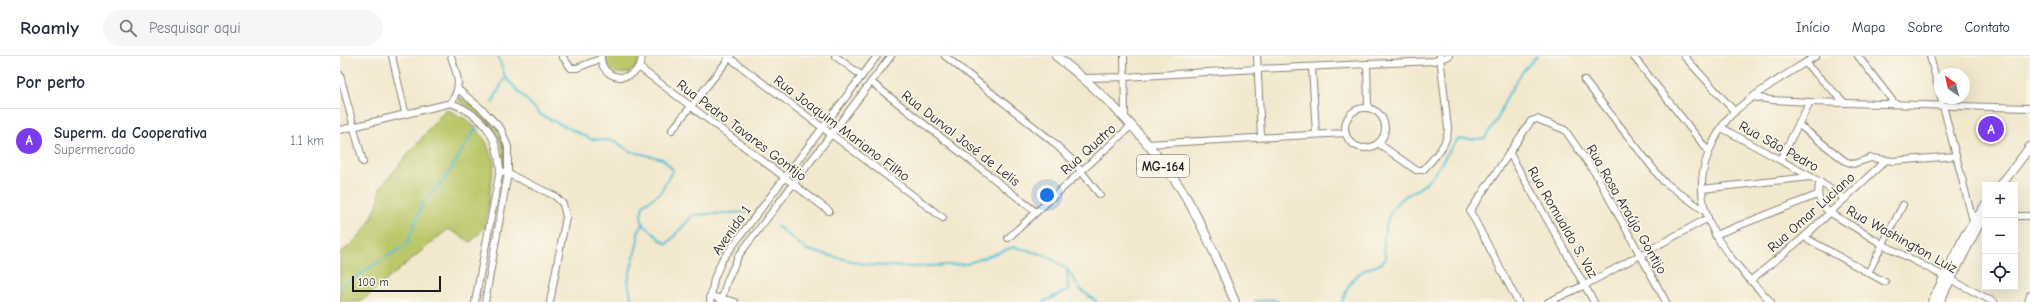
<!DOCTYPE html>
<html lang="pt">
<head>
<meta charset="utf-8">
<style>
  :root { --surface:#fff; --page:#f6f6f7; --text:#1f2937; --muted:#747a83; --line:#e0e1e3; --accent:#7c3aed }
  body { margin:0; font-family:"Comic Neue",sans-serif; background:var(--page); color:var(--text) }
  .controls { position:absolute; right:12px; bottom:12px; display:grid; overflow:hidden; border-radius:0px; box-shadow:0 4px 16px #0002 }
  .controls button { width:36px; height:36px; display:grid; place-items:center; padding:0; border:0; border-bottom:1px solid var(--line); background:var(--surface); color:var(--text); font:20px sans-serif }
  .compass { position:absolute; left:1594px; top:12px; width:36px; height:36px; border-radius:50%; background:var(--surface); box-shadow:0 4px 16px #0002; rotate:326deg }
  .scale { position:absolute; left:12px; bottom:10px; width:89px; box-sizing:border-box; padding-left:4px; border:2px solid #1c1c1c; border-top:0; font-size:11px; line-height:14px; white-space:nowrap; color:#1c1c1c; -webkit-text-stroke:3px #fbf7ec; paint-order:stroke }
  .you { position:absolute; left:707px; top:139px; width:14px; height:14px; margin:-10px; border:3px solid #fff; border-radius:50%; background:#1a73e8; box-shadow:0 0 0 6px #1a73e833 }
  .badge { display:grid; place-items:center; width:26px; height:26px; border-radius:50%; background:var(--accent); color:#fff; font-size:13px; font-weight:700 }
  .pin { position:absolute; translate:-50% -50%; border:2px solid #fff; box-shadow:0 1px 4px #0006 }
  .list { margin:0; padding:0; list-style:none }
  h2 { display:flex; justify-content:space-between; align-items:center; height:52px; margin:0; padding:0 16px; font-size:17px }
  h2 small { font-size:13px; font-weight:400; color:var(--muted) }
  .list li { display:grid; grid-template-columns:26px 1fr auto; gap:12px; align-items:center; box-sizing:border-box; height:64px; padding:0 16px; border-top:1px solid var(--line) }
  .list b { display:block; font-size:15px; white-space:nowrap }
  .list p { margin:0; font-size:13px; white-space:nowrap; color:var(--muted) }
  .list em { font-size:13px; font-style:normal; color:var(--muted) }
  .icon { flex:none; width:22px; height:22px; fill:none; stroke:currentColor; stroke-width:2; stroke-linecap:round; stroke-linejoin:round }
  .map { position:relative; flex:none; width:1690px; height:246px; overflow:hidden }
  header { display:flex; align-items:center; gap:24px; box-sizing:border-box; height:56px; padding:0 20px; background:var(--surface); border-bottom:1px solid var(--line) }
  header strong { font-size:19px }
  nav { display:flex; gap:22px; margin-inline-start:auto; font-size:14px }
  .search { width:280px; height:36px; background:var(--page); display:flex; align-items:center; gap:10px; box-sizing:border-box; padding:0 14px; border-radius:22px; color:var(--muted); font-size:15px }
  main { display:flex }
  aside { flex:1; background:var(--surface) }
  .map>svg:first-child { display:block }
</style>
</head>
<body>
<header>
<strong>Roamly</strong>
<div class="search"><svg class="icon" aria-label="search" viewBox="0 0 24 24"><circle cx="10" cy="10" r="6"/><path d="M15 15l6 6"/></svg>Pesquisar aqui</div>
<nav><a>Início</a><a>Mapa</a><a>Sobre</a><a>Contato</a></nav>
</header>
<main>
<aside>
<h2>Por perto<small></small></h2>
<ul class="list">
<li><span class="badge">A</span><div><b>Superm. da Cooperativa</b><p>Supermercado</p></div><em>1.1 km</em></li>
</ul>
</aside>
<div class="map">
<svg width="1690" height="246" viewBox="0 0 1690 246">
  <rect width="100%" height="100%" fill="#fbf7ec"/>
  <filter id="ink" filterUnits="userSpaceOnUse"><feTurbulence type="fractalNoise" baseFrequency=".025" numOctaves="2"/><feDisplacementMap in="SourceGraphic" scale="8" xChannelSelector="R" yChannelSelector="G"/><feConvolveMatrix kernelMatrix="1 2 1 2 8 2 1 2 1" color-interpolation-filters="sRGB"/></filter>
  <filter id="wash" filterUnits="userSpaceOnUse"><feTurbulence type="fractalNoise" baseFrequency=".012" numOctaves="4" result="noise"/><feDisplacementMap in="SourceGraphic" scale="16" xChannelSelector="R" yChannelSelector="G"/><feGaussianBlur stdDeviation="0.9" result="paint"/><feColorMatrix in="noise" values="0 0 0 0 0 0 0 0 0 0 0 0 0 0 0 0 0 1.4 0 .05"/><feComposite in="paint" operator="in"/></filter>
  <g filter="url(#wash)">
    <rect width="100%" height="100%" fill="#f2e8ce"/>
    <g fill="#bbc86a" stroke="#6c7243">
      <path d="M264 0H299C298 23 268 24 264 0Z"/>
      <path d="M118 41C138 50 158 70 165 91 167 96 165 104 165 110L162 108C162 104 164 97 163 93 157 70 133 57 117 43Z"/>
      <path d="M106 53 125 63 136 72 146 86 154 107 145 171 131 186 108 173 20 246H0V196C19 187 41 153 40 132Z"/>
    </g>
    <g fill="none" stroke-linecap="round" stroke-linejoin="round">
      <g stroke="#58c1d4" stroke-width="2">
        <path d="M158 0 165 21 201 59 251 83 275 85 289 95 323 103 333 114 320 137 303 149 301 160 303 169C313 175 317 183 327 188L353 159 406 156"/>
        <polyline points="152,47 165,21"/>
        <polyline points="437,170 467,194 528,209 573,211 626,208 674,191 705,199 727,213 741,234 757,246"/>
        <polyline points="0,231 67,188 83,146 106,121 136,72"/>
        <polyline points="292,246 288,225 298,184 298,176 303,169"/>
        <polyline points="703,246 728,234 727,213"/>
        <path d="M915 246C922 243 928 245 932 243L939 246"/>
        <path d="M1002 246C1007 231 1013 218 1029 212 1037 210 1040 209 1046 203 1040 186 1046 156 1060 144 1069 137 1081 133 1088 125 1100 113 1107 94 1119 83H1144L1158 62 1166 42 1183 15 1197 0"/>
      </g>
    </g>
  </g>
  <g filter="url(#ink)">
    <g fill="none" stroke-linecap="round" stroke-linejoin="round">
      <g stroke="#878275" stroke-width="8">
        <g id="minor">
          <polyline points="52,0 65,56"/>
          <polyline points="222,0 231,12 237,12 260,3"/>
          <path d="M261 0C260 27 300 29 302 0"/>
          <polyline points="387,0 603,162"/>
          <polyline points="495,0 522,20"/>
          <polyline points="605,0 712,85 732,104 760,139"/>
          <polyline points="784,0 785,63"/>
          <polyline points="917,0 921,81"/>
          <polyline points="1293,0 1369,96"/>
          <polyline points="1344,0 1395,56"/>
          <polyline points="1518,0 1555,48"/>
          <polyline points="1590,0 1600,38"/>
          <polyline points="1465,7 1504,46"/>
          <polyline points="1027,8 1028,52"/>
          <polyline points="972,11 976,78"/>
          <polyline points="300,12 489,155"/>
          <polyline points="0,19 23,106"/>
          <polyline points="745,22 785,21 917,13 1094,5 1109,0"/>
          <polyline points="1244,24 1323,125 1366,156"/>
          <polyline points="531,26 696,156"/>
          <polyline points="119,34 143,54 161,73 168,91 168,117 145,246"/>
          <polyline points="1413,41 1431,44 1470,46 1690,52"/>
          <polyline points="1601,42 1633,165"/>
          <path d="M111 47C144 60 157 78 160 114L135 246"/>
          <circle cx="1025" cy="72" r="20"/>
          <polyline points="1459,69 1505,105 1513,108 1531,102 1553,105 1616,100"/>
          <polyline points="1382,72 1480,126 1505,143"/>
          <path d="M0 74 111 47C123 27 117 21 111 0"/>
          <polyline points="332,74 391,0"/>
          <path d="M1038 87 1076 114H1083C1094 102 1108 89 1108 72L1100 0"/>
          <polyline points="807,88 1006,77"/>
          <polyline points="1170,98 1254,246"/>
          <polyline points="1440,104 1470,46"/>
          <polyline points="160,114 215,140 223,148 226,161 210,246"/>
          <path d="M1480 126C1476 139 1479 147 1489 156L1542 188 1654 246"/>
          <polyline points="1362,133 1470,121"/>
          <polyline points="1675,160 1690,160"/>
          <polyline points="1375,179 1477,139"/>
          <polyline points="1464,181 1545,226"/>
          <polyline points="668,182 791,70"/>
          <polyline points="1528,217 1563,149"/>
          <polyline points="1410,225 1464,181 1546,104"/>
          <polyline points="370,240 395,246"/>
          <polyline points="370,246 374,223 382,204 537,0"/>
          <polyline points="381,246 387,225 399,199 551,0"/>
          <polyline points="1178,246 1130,155 1191,65 1197,63 1225,74 1257,120 1326,246"/>
          <polyline points="1208,246 1245,229 1368,162"/>
          <path d="M1431 246C1392 205 1343 158 1369 96 1375 81 1383 66 1395 55 1419 34 1449 17 1476 0"/>
          <polyline points="1688,246 1690,239"/>
        </g>
      </g>
      <g stroke="#878275" stroke-width="10">
        <g id="major">
          <path d="M716 0C764 37 807 82 841 133 863 168 879 208 895 246"/>
          <polyline points="1661,129 1690,91"/>
          <polyline points="1592,246 1625,179 1645,150"/>
          <polyline points="1599,246 1639,168 1645,160"/>
        </g>
      </g>
      <use href="#minor" stroke="#fff" stroke-width="6"/>
      <use href="#major" stroke="#fff" stroke-width="8"/>
    </g>
  </g>
  <g text-anchor="middle" stroke-width="3.5" stroke-linejoin="round" paint-order="stroke">
    <rect fill="#fbf7ec" stroke="#5f5e5a" stroke-width="1" x="797" y="99" width="52" height="22" rx="3"/>
    <g font-size="13" font-weight="bold" fill="#1c1c1c">
      <text x="823" y="115">MG-164</text>
    </g>
    <g font-size="14" fill="#1c1c1c" stroke="#fbf7ec">
      <text transform="translate(502 72) rotate(37)" y="5">Rua Joaquim Mariano Filho</text>
      <text transform="translate(402 74) rotate(37)" y="5">Rua Pedro Tavares Gontijo</text>
      <text transform="translate(621 82) rotate(38)" y="5">Rua Durval José de Lelis</text>
      <text transform="translate(1439 90) rotate(29)" y="5">Rua São Pedro</text>
      <text transform="translate(748 93) rotate(-42)" y="5">Rua Quatro</text>
      <text transform="translate(1287 153) rotate(60)" y="5">Rua Rosa Araújo Gontijo</text>
      <text transform="translate(1471 156) rotate(-42)" y="5">Rua Omar Luciano</text>
      <text transform="translate(1223 166) rotate(60)" y="5">Rua Romualdo S. Vaz</text>
      <text transform="translate(391 174) rotate(-55)" y="5">Avenida 1</text>
      <text transform="translate(1562 183) rotate(29)" y="5">Rua Washington Luiz</text>
    </g>
  </g>
</svg>
<div class="controls">
<button>+</button>
<button>−</button>
<button><svg class="icon" aria-label="locate" viewBox="0 0 24 24"><circle cx="12" cy="12" r="6"/><path d="M12 2v4M12 18v4M2 12h4M18 12h4"/></svg></button>
</div>
<svg class="compass" viewBox="-18 -18 36 36"><path d="M0-13l5 13h-10z" fill="#e53935"/><path d="M0 13l5-13h-10z" fill="#747a83"/></svg>
<div class="scale">100 m</div>
<div class="you"></div>
<div class="pin badge" style="left:1651px;top:73px">A</div>
</div>
</main>
</body>
</html>
